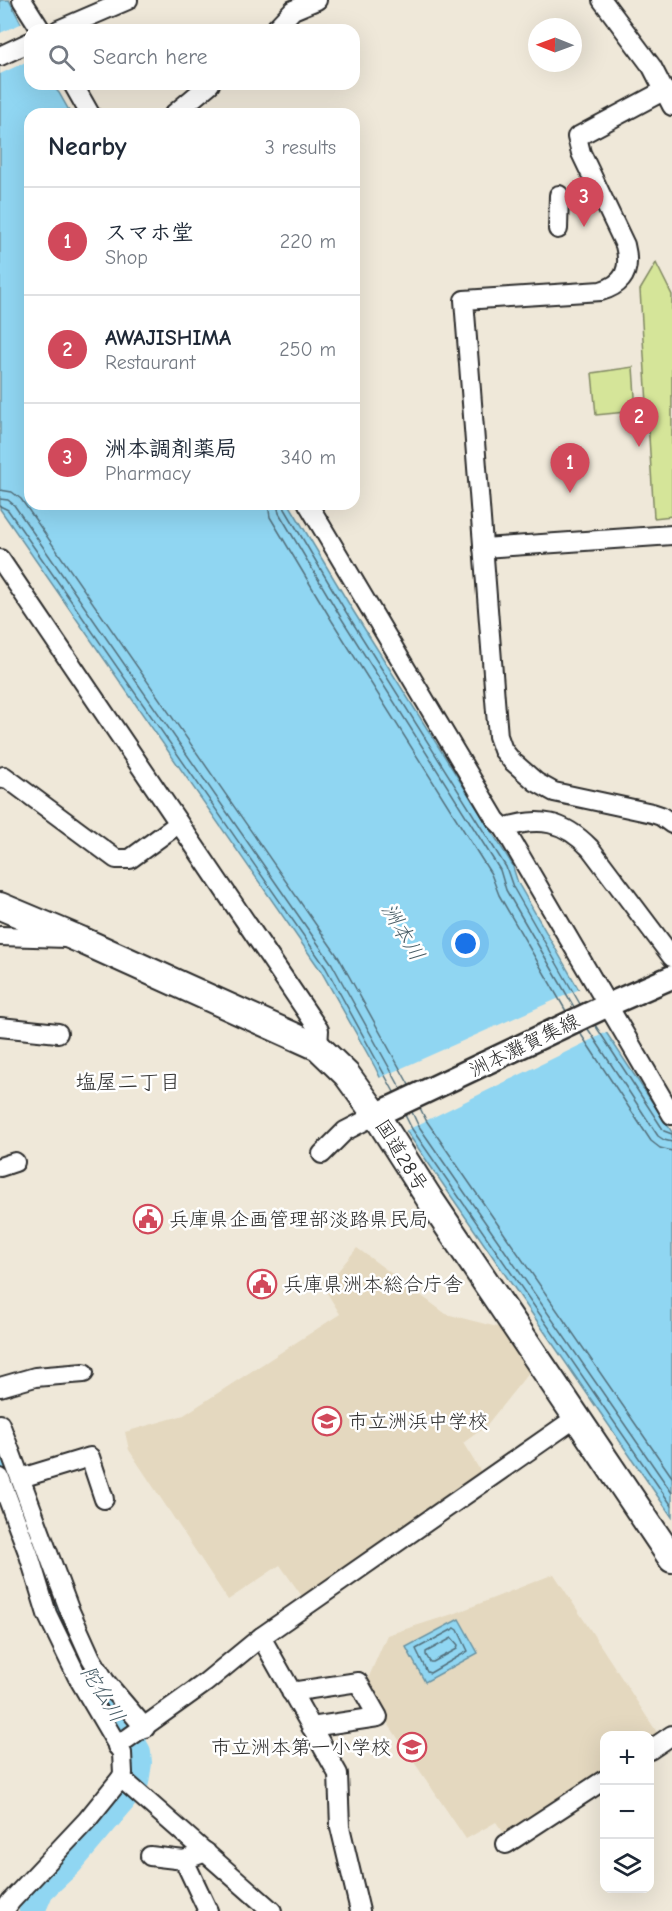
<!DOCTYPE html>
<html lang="en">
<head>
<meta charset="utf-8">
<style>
  :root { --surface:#fff; --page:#f6f6f7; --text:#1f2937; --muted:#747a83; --line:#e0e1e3; --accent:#d1495b }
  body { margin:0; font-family:"Comic Neue","Klee One",sans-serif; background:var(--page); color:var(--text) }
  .controls { position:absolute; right:18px; bottom:18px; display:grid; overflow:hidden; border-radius:12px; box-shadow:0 6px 24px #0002 }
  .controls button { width:54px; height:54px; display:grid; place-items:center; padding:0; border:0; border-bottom:2px solid var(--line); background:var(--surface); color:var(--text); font:30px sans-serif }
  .compass { position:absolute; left:528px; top:18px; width:54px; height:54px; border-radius:50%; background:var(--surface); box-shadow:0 6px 24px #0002; rotate:271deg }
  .you { position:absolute; left:466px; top:944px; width:21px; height:21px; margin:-15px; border:4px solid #fff; border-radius:50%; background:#1a73e8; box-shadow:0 0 0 9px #1a73e833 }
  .badge { display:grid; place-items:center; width:39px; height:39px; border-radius:50%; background:var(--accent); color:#fff; font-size:20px; font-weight:700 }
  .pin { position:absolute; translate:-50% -50px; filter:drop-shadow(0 2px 3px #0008) }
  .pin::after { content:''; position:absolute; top:32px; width:21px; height:18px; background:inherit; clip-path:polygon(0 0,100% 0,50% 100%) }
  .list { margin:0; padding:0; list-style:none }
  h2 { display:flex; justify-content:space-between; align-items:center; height:78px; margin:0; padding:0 24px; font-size:26px }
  h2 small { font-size:20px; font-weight:400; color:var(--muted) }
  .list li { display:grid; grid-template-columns:39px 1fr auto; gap:18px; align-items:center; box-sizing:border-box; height:108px; padding:0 24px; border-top:2px solid var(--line) }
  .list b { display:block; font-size:22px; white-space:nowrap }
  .list p { margin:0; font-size:20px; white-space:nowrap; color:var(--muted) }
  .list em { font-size:20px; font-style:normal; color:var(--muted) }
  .icon { flex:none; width:33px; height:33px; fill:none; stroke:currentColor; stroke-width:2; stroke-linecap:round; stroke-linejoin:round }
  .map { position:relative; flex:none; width:672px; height:1911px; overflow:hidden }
  .search { position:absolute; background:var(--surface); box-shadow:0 6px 24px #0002; left:24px; top:24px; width:336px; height:66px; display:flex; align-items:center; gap:15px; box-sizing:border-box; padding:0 21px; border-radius:18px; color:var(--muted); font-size:22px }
  .panel { position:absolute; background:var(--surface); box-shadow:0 6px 24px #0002; left:24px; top:108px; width:336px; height:402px; border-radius:18px }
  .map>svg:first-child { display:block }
</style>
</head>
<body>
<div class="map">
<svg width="672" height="1911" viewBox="0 0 672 1911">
  <rect width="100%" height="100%" fill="#efe8d9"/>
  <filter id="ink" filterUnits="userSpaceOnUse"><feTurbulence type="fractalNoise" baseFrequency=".0167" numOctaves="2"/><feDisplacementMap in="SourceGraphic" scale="12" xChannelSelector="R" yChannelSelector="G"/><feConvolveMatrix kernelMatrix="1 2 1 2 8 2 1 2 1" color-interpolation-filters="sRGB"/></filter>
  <g filter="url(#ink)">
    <g fill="#e4d8bf">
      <polygon points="357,1248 446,1314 501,1328 530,1371 485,1427 463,1443 483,1475 304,1599 280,1565 228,1600 129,1450 125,1432 184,1415 340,1314 324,1288"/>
      <polygon points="554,1574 658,1734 650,1740 650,1736 604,1736 604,1770 506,1836 496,1822 466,1839 364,1688 387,1635 456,1613"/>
    </g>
    <g fill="#d5e599" stroke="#808862" stroke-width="1.5">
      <polygon points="656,263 672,295 672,516 654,518 640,290"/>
      <polygon points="633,367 636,411 596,415 592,373"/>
    </g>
    <g fill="#90d6f2" stroke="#6892a2" stroke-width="1.5">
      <polygon points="0,0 9,0 30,41 30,84 51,84 59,93 71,114 30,114 30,504 289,504 352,609 512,864 518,883 586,1002 672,1132 672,1517 407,1132 375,1067 321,971 0,509"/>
      <polygon points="459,1619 478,1653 425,1682 406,1647"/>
    </g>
    <g fill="#efe8d9">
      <polygon points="25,22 30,33 30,60 0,74 0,33"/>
      <polygon points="582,988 609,1031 403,1132 377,1079"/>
    </g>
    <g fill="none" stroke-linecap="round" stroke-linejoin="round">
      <g stroke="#536f7b" stroke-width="1.5">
        <polyline points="0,490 12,492 21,499 339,958 409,1085"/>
        <polyline points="0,499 8,500 14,505 332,964 401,1089"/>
        <polyline points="268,504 270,517 332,621 491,874 499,895 566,1011"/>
        <polyline points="277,504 279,513 340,616 500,870 506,890 574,1007"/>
        <polyline points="284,504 285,509 346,612 506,867 513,887 580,1004"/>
        <polyline points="0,506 8,510 326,968 394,1092"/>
        <polyline points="595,1025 664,1131 672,1134"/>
        <polyline points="588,1029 658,1136 664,1140 672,1142"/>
        <polyline points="580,1033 651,1141 660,1148 672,1151"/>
        <polyline points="420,1108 426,1120 672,1477"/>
        <polyline points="412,1112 418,1125 672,1493"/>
        <polyline points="405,1115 412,1129 672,1506"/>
        <polygon points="455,1628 458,1630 468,1651 430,1673 427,1672 416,1649"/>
        <polygon points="452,1638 458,1645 457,1649 433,1662 430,1662 426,1655 426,1652"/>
      </g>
      <polyline stroke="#90d6f2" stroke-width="26" points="0,1452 18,1496 58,1612 92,1683 116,1712 138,1752 139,1763 136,1782 123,1800 69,1864 41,1890 32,1911"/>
      <g stroke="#2b2b2b" stroke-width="22">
        <g id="minor">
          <polyline points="22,0 41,30"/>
          <polyline points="602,0 652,67 672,106"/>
          <polyline points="58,30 128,0"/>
          <polyline points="274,30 293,10 317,0"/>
          <polyline points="0,56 30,42"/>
          <polyline points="73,84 90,114"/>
          <path d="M665 90 577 137 581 153 625 245C631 269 625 284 601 291L464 300 496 712 498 736 503 750 512 761 536 782 554 792 652 813 661 816 672 824"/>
          <polyline points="174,114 210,84"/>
          <polyline points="558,229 559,195"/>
          <polyline points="308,504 496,820 504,828 672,1115"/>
          <polyline points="483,548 672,535"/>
          <polyline points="0,559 319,1030 318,1047"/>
          <polyline points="0,779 4,776 116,859 130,859 178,824"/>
          <path d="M504 828C539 816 564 821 590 848L672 957"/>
          <polyline points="0,936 67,938"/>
          <polyline points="0,1027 58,1033"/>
          <polyline points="322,1154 345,1131 376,1115"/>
          <polyline points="0,1167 15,1162"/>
          <polyline points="0,1387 35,1377 84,1373"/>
          <polyline points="0,1424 69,1609 91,1658 105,1681 145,1728"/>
          <polyline points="0,1478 29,1555 47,1614 77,1676 122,1753 123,1773 121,1778 87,1820 11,1901 4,1911"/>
          <polyline points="21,1478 90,1457 104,1499"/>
          <polyline points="261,1637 338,1774 340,1827 360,1911"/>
          <polyline points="291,1692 358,1682 378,1717 311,1727"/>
          <polyline points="117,1746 205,1683 261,1637 577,1417"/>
          <polyline points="650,1750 672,1735"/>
          <polyline points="121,1778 272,1911"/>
          <polyline points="506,1844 604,1780"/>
          <polyline points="206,1852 184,1860 208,1911"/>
          <polyline points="150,1856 184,1860"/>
        </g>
      </g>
      <g stroke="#2b2b2b" stroke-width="27">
        <polyline id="major" points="376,1115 608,1005 672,977"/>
      </g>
      <g stroke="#2b2b2b" stroke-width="30">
        <polyline id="highway" points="0,906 81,940 318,1047 347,1075 376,1115 429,1198 672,1559"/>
      </g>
      <use href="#minor" stroke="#fff" stroke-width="18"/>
      <use href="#major" stroke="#fff" stroke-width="22"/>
      <use href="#highway" stroke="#fff" stroke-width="26"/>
    </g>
  </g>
  <defs>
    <g id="civic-ring" transform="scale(1.5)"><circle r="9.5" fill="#fff" stroke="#d1495b" stroke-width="1.5"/><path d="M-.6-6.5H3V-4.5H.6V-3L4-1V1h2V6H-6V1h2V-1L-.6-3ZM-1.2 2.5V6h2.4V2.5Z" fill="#d1495b"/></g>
    <g id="school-ring" transform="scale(1.5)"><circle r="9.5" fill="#fff" stroke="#d1495b" stroke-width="1.5"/><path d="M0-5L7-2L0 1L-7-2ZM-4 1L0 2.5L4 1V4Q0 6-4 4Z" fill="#d1495b"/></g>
  </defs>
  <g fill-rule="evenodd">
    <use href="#civic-ring" x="148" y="1219"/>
    <use href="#civic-ring" x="262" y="1284"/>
    <use href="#school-ring" x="327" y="1421"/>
    <use href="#school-ring" x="412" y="1747"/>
  </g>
  <g text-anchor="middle" stroke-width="5" stroke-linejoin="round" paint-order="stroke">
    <g font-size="20" fill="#2b2b2b" stroke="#fff">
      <text transform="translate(524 1045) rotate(-26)" y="7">洲本灘賀集線</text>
      <text transform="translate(402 1155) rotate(58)" y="7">国道28号</text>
    </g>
    <g font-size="20" fill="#2b2b2b" stroke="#fff" text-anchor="start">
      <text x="169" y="1226">兵庫県企画管理部淡路県民局</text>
      <text x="283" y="1291">兵庫県洲本総合庁舎</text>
      <text x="348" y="1428">市立洲浜中学校</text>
      <text x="391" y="1754" text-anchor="end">市立洲本第一小学校</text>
    </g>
    <g font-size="21" font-style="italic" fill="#495e67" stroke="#fff">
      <text transform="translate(403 932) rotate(59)" y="7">洲本川</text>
      <text transform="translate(103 1694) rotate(58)" y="7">陀仏川</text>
    </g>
    <g font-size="21" fill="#2b2b2b" stroke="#fff">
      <text x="128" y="1089">塩屋二丁目</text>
    </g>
  </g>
</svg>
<div class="controls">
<button>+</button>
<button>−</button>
<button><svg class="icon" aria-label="layers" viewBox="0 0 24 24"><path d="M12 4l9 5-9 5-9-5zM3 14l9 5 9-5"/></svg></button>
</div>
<svg class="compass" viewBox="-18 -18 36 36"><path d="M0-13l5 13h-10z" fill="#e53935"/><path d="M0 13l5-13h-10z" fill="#747a83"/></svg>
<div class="you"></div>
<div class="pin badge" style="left:570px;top:493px">1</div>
<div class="pin badge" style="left:639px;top:447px">2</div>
<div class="pin badge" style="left:584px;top:227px">3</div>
<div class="search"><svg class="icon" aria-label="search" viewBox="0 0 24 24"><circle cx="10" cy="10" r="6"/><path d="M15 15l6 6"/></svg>Search here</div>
<section class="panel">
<h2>Nearby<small>3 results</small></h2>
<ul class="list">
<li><span class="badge">1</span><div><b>スマホ堂</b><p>Shop</p></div><em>220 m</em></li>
<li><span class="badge">2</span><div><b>AWAJISHIMA</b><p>Restaurant</p></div><em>250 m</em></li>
<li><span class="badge">3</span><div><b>洲本調剤薬局</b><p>Pharmacy</p></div><em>340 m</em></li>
</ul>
</section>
</div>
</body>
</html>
